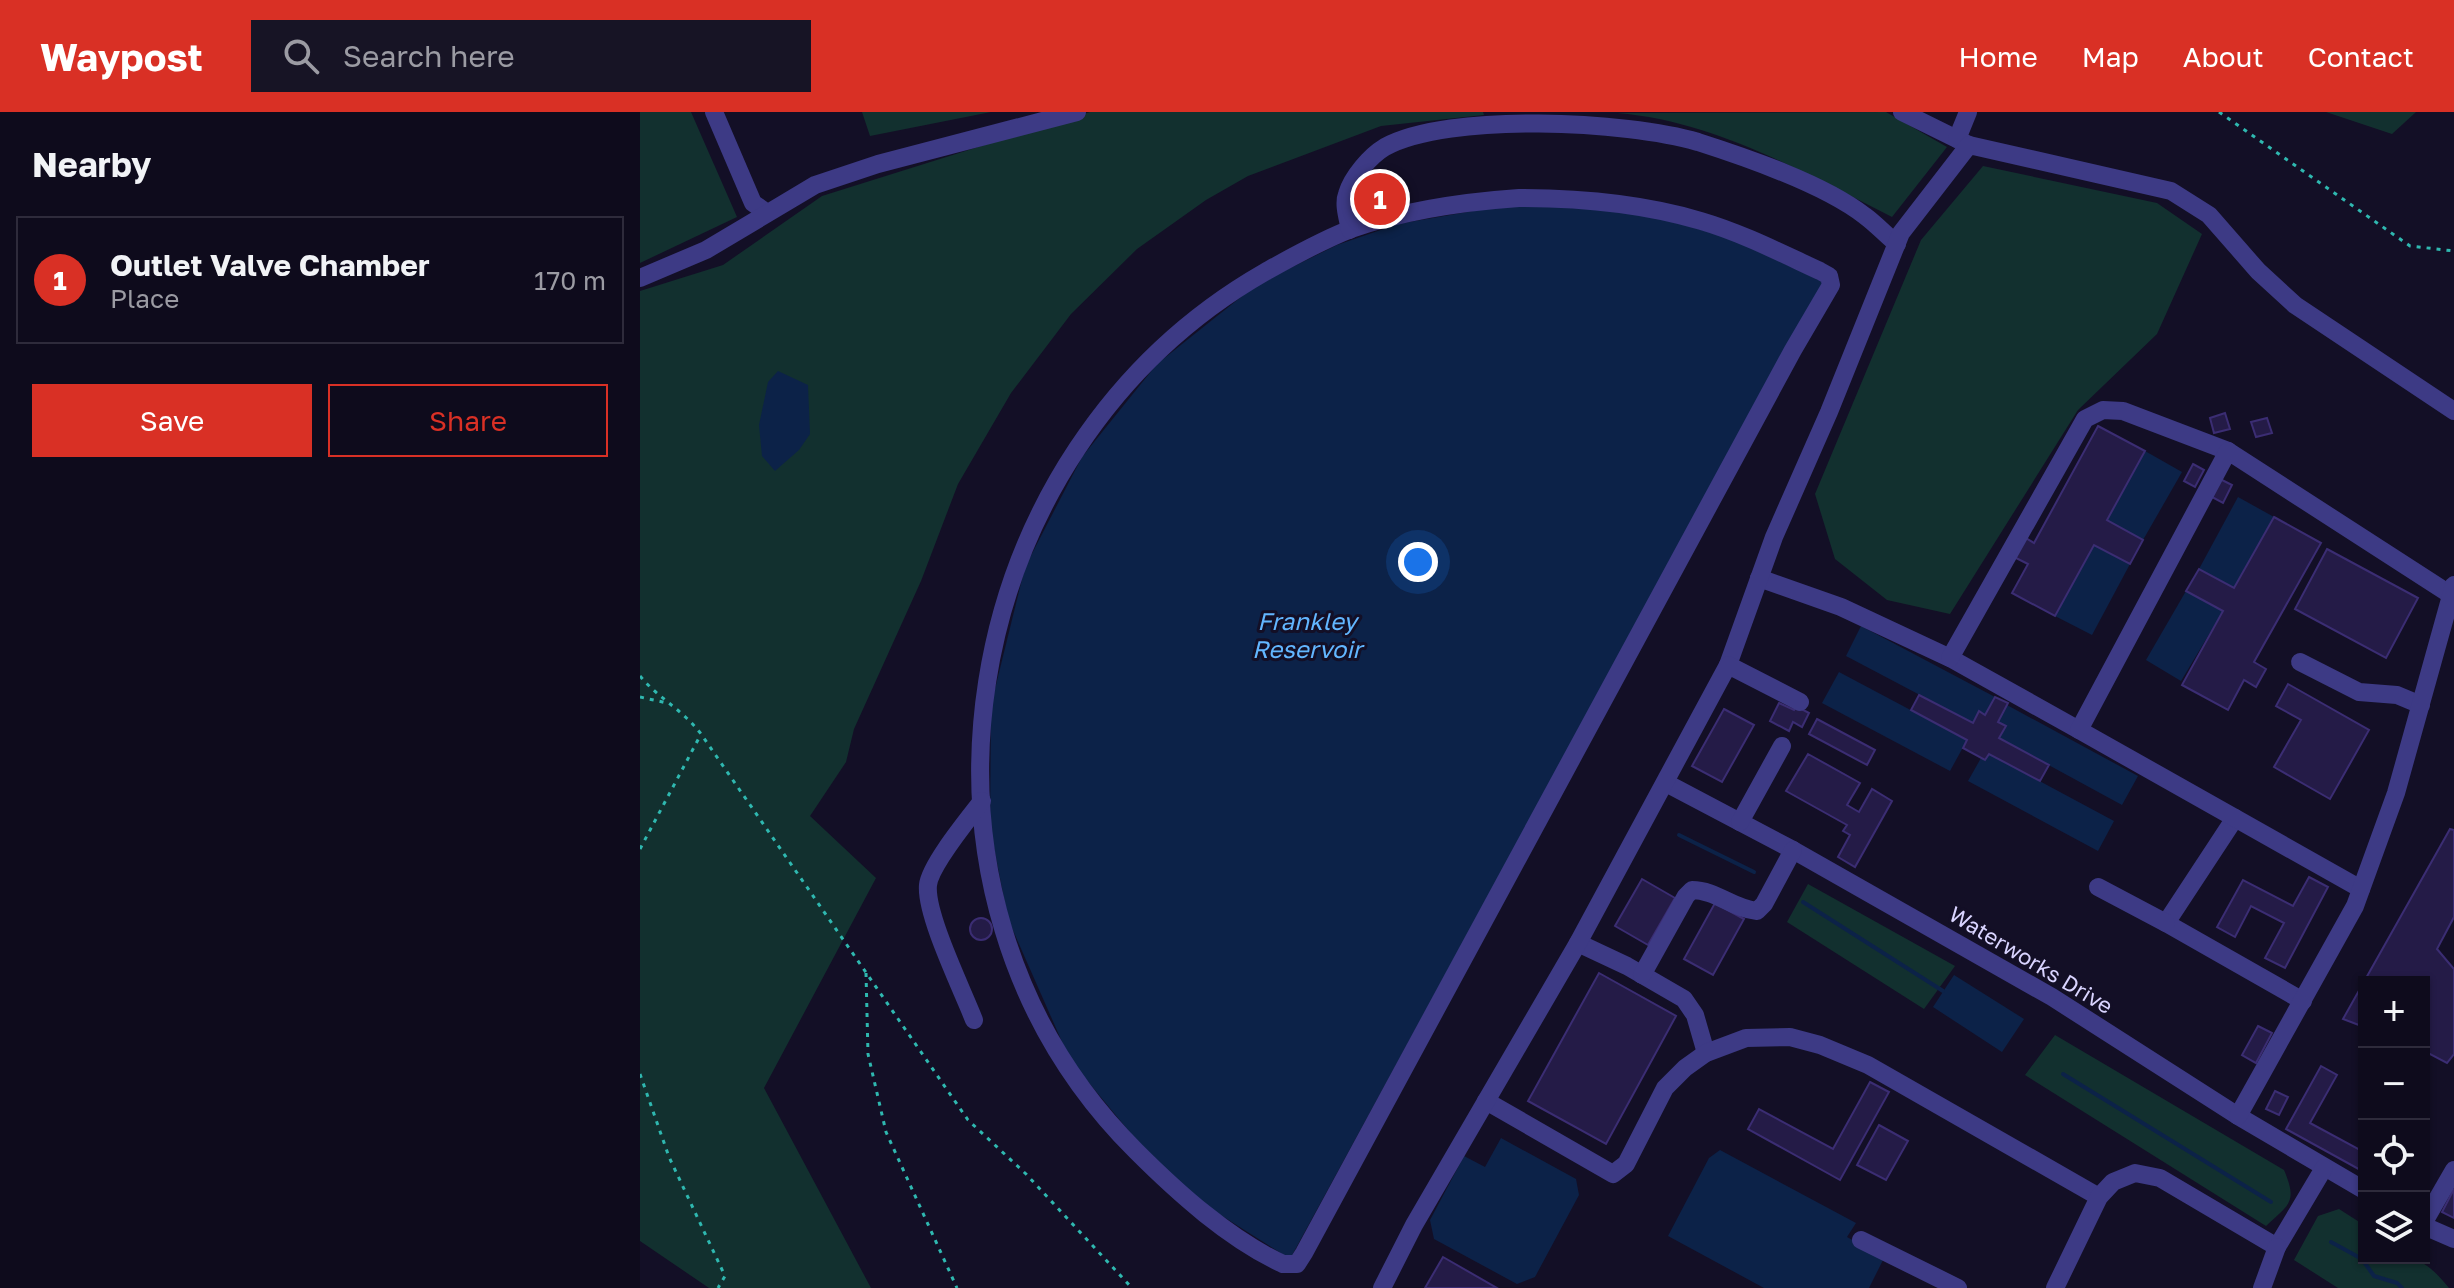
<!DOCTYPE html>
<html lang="en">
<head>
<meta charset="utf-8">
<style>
  :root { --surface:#0e0b1c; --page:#171425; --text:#f1f3f6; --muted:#9b9ba3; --line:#2e2b3b; --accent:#d93025 }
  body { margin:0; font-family:"Golos Text",sans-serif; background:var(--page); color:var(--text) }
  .controls { position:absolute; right:24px; bottom:24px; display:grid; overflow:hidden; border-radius:0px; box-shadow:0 2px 6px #0004 }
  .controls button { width:72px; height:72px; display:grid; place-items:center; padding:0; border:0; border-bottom:2px solid var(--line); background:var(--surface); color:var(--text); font:40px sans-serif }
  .you { position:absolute; left:778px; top:450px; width:28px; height:28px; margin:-20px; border:6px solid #fff; border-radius:50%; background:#1a73e8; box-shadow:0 0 0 12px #1a73e833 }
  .badge { display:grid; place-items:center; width:52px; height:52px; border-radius:50%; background:var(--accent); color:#fff; font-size:26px; font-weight:700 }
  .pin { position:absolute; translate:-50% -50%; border:4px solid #fff; box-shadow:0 2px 8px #0006 }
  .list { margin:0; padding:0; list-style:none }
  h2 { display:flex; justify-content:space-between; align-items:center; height:104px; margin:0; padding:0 32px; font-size:34px }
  h2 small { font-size:26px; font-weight:400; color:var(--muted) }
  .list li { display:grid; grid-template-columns:52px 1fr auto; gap:24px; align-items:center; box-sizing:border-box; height:128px; margin:0 16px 16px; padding:0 16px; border:2px solid var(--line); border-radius:0px }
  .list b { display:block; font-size:30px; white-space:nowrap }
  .list p { margin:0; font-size:26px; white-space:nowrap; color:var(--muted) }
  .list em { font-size:26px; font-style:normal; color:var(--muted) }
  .actions { display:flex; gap:16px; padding:24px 32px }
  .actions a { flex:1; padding:18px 0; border:2px solid var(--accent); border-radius:0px; text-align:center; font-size:28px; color:var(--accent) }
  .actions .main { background:var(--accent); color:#fff }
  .icon { flex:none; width:44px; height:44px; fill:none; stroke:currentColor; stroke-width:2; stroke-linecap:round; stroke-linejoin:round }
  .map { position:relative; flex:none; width:1814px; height:1176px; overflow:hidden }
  header { display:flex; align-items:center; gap:48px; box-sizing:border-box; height:112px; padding:0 40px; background:var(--accent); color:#fff }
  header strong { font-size:38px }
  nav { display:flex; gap:44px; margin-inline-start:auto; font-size:28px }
  .search { width:560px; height:72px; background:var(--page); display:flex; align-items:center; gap:20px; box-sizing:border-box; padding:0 28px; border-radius:0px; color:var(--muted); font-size:30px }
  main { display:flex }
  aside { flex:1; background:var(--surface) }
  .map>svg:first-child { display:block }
</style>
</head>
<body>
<header>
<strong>Waypost</strong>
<div class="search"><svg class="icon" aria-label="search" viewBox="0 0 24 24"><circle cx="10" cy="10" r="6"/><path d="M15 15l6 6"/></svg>Search here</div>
<nav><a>Home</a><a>Map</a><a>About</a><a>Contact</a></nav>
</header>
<main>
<aside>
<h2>Nearby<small></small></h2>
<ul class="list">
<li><span class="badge">1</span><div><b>Outlet Valve Chamber</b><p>Place</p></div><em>170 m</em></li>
</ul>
<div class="actions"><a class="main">Save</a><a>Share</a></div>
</aside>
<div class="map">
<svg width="1814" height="1176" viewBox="0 0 1814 1176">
  <rect width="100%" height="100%" fill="#130f26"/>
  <g fill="#12302f">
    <polygon points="0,0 51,0 97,105 0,151"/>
    <polygon points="222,0 351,0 230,24"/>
    <polygon points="450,0 843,0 844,3 741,14 608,64 566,88 497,137 431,202 371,281 318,372 281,469 214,617 206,650 170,704 236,766 124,976 231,1176 69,1176 0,1129 0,179 83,153 182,84"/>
    <path d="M1246 0 1307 35 1252 105C1164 61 1076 9 977 1Z"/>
    <polygon points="1686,0 1776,0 1752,22"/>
    <polygon points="1343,54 1517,91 1562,122 1517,222 1438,298 1310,502 1247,488 1195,447 1175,382 1281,128"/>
    <polygon points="1168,772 1315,854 1284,897 1147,810"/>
    <path d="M1415 923 1644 1058C1658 1091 1649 1092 1626 1114L1385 963Z"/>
    <path d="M1699 1097 1724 1113V1146C1769 1146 1778 1138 1809 1176H1698L1654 1148 1678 1104Z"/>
  </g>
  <g fill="#0c2248">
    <polygon points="930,94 1016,105 1090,126 1183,170 650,1147 568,1095 517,1053 430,948 368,807 350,715 351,593 385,455 442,345 517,252 616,173 697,133 758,112 856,95"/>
    <polygon points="138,259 168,273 170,322 159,338 135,359 122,344 119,313 128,270"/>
    <polygon points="1505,339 1542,360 1503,428 1467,408"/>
    <polygon points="1598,385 1634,405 1594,476 1559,457"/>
    <polygon points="1454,433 1490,452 1452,523 1415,504"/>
    <polygon points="1546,479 1583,499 1541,569 1506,548"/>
    <polygon points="1221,514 1355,585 1345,603 1339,600 1333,611 1206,544"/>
    <polygon points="1199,560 1327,628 1310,659 1182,591"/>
    <polygon points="1367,593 1498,664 1482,693 1359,626 1365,614 1358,610"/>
    <polygon points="1349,642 1474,709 1458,739 1328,669 1341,646 1345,648"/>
    <polygon points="1314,863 1384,907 1362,940 1293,895"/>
    <polygon points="861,1026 936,1067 939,1083 895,1165 877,1172 794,1127 790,1108 824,1044 845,1055"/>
    <polygon points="1080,1038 1216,1111 1207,1125 1244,1146 1229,1176 1124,1176 1028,1124 1069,1046"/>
  </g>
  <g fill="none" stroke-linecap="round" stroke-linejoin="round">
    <g stroke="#0c2248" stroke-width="4">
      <polyline points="1039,723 1114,760"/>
      <polyline points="1163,790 1303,879"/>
      <polyline points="1423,962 1631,1090"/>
      <polyline points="1691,1130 1722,1147 1734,1164 1757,1171 1762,1176"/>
    </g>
  </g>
  <g fill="#241b47" stroke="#3b2d73" stroke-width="2">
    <circle cx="740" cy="87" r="11"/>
    <polygon points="1585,301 1590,317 1574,321 1570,306"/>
    <polygon points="1627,306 1632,321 1616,325 1611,310"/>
    <polygon points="1458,314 1505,339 1467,408 1503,428 1490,452 1454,433 1415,504 1372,481 1388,452 1374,445 1384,425 1394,431"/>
    <polygon points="1553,352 1564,358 1555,375 1544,369"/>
    <polygon points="1580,367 1592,373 1583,391 1572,385"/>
    <polygon points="1634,405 1681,431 1614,550 1626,557 1616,575 1604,568 1588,598 1542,573 1583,499 1546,479 1559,457 1594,476"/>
    <polygon points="1687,437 1778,486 1746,546 1655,497"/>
    <polygon points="1648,572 1729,618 1690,687 1634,655 1661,608 1636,594"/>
    <polygon points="1279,583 1333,611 1339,599 1345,603 1355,585 1368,591 1358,610 1366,614 1359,626 1409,653 1400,669 1349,642 1345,648 1323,636 1327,628 1271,598"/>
    <polygon points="1139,591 1154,598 1156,594 1169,601 1162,615 1153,610 1149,619 1130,609"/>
    <polygon points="1084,597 1114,613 1082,670 1052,654"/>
    <polygon points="1177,607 1235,638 1227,653 1169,622"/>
    <polygon points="1168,642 1220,671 1207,693 1219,700 1232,677 1252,689 1215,755 1198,745 1210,723 1203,719 1207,713 1146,679"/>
    <polygon points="1810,717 1814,718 1814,805 1797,837 1814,857 1814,942 1807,951 1784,939 1784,870 1724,870 1724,915 1703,907"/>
    <polygon points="1669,765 1688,775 1645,856 1625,846 1644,811 1611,794 1595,825 1577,815 1603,768 1653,794"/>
    <polygon points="1002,767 1035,786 1008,833 975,814"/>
    <polygon points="1075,791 1104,807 1073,863 1044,847"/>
    <circle cx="341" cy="817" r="11"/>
    <polygon points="959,861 1036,904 966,1032 888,989"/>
    <polygon points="1618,914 1632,921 1616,951 1602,943"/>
    <polygon points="1681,954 1697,963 1670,1011 1724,1040 1724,1060 1646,1017"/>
    <polygon points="1230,970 1249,980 1200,1068 1108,1017 1119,997 1193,1037"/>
    <polygon points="1635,979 1648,985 1639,1003 1626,997"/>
    <polygon points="1239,1013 1268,1029 1246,1068 1217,1053"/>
    <polygon points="1814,1077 1814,1106 1802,1100"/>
    <polygon points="803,1145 857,1176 785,1176"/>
  </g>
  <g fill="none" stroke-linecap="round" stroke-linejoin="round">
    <g stroke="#2fb8b0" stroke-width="3" stroke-dasharray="4 6" stroke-linecap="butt">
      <polyline points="1579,0 1770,134 1814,139"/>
      <path d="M0 564C19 587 42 597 61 622L328 1008 386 1062 492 1176"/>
      <polyline points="0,585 27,591"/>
      <polyline points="0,737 60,624"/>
      <polyline points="226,861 228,942 246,1020 317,1176"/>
      <polyline points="0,962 29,1045 85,1164 78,1176"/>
    </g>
    <g stroke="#3d3a85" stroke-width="18">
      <polyline points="74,0 113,91 127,101"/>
      <polyline points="1262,0 1329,33"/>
      <polyline points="1317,27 1328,0"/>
      <path d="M879 86C941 86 1001 91 1061 109 1102 121 1141 141 1180 159L1189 164 1191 173 1153 238 664 1141 657 1152H643C589 1127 538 1081 496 1039 238 782 314 338 625 160 652 145 682 128 711 117 765 98 822 90 879 86Z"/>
      <path d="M710 118C708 107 703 92 707 82 712 65 730 44 745 35 809 0 987 9 1058 30 1108 46 1184 72 1225 104 1236 112 1246 123 1257 132"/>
      <polyline points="0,166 66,138 175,73 238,52 437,0"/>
      <polyline points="1119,466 1201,495 1310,546 1439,618"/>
      <polyline points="1310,546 1445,307 1463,298 1483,299 1588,339"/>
      <polyline points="1660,550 1719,580 1757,583 1781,593"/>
      <polyline points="1088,553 1134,425 1189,300 1261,121 1329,33 1531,79 1569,103 1618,159 1655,193 1814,299"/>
      <polyline points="1026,671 1153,738 1412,885 1598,1004 1724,1078"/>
      <polyline points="1595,706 1526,811 1663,889"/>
      <polyline points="1100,710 1142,634"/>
      <polyline points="1458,775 1526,811"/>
      <polyline points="1721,777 1439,618 1588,339 1811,483"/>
      <polyline points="938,831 987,854 1044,887 1055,903 1066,941"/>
      <path d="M1002 863 1046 784 1052 778C1076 778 1093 797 1117 799L1124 792 1153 738"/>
      <path d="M334 908C322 877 285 802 288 773 290 753 329 706 342 689"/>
      <polyline points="846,989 973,1062 986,1052 1025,976 1045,956 1066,941 1106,926 1150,925 1180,933 1228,953 1459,1085"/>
      <polyline points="1598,1004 1715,794 1756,681 1814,473"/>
      <polyline points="1784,1110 1814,1058"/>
      <polyline points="1784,1114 1814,1127"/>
      <polyline points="1221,1128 1318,1176"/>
      <polyline points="742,1176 774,1113 938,831 1088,553 1160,590"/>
      <polyline points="1415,1176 1459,1085 1473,1070 1495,1061 1520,1066 1637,1135 1684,1056"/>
      <polyline points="1622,1176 1637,1135"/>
    </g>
  </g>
  <g text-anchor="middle" stroke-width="6" stroke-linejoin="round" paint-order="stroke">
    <g font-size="22" fill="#d9d4ff" stroke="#130f26">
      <text transform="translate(1391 848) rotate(31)" y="8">Waterworks Drive</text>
    </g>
    <g font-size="24" font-style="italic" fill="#62b6ff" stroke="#130f26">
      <text x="667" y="518">Frankley<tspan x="667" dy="28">Reservoir</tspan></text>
    </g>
  </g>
</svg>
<div class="controls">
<button>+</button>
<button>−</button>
<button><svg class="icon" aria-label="locate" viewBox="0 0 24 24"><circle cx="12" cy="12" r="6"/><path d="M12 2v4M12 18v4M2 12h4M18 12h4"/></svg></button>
<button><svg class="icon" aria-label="layers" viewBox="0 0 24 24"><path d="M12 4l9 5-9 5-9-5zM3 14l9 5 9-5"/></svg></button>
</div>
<div class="you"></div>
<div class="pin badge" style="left:740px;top:87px">1</div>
</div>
</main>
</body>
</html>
